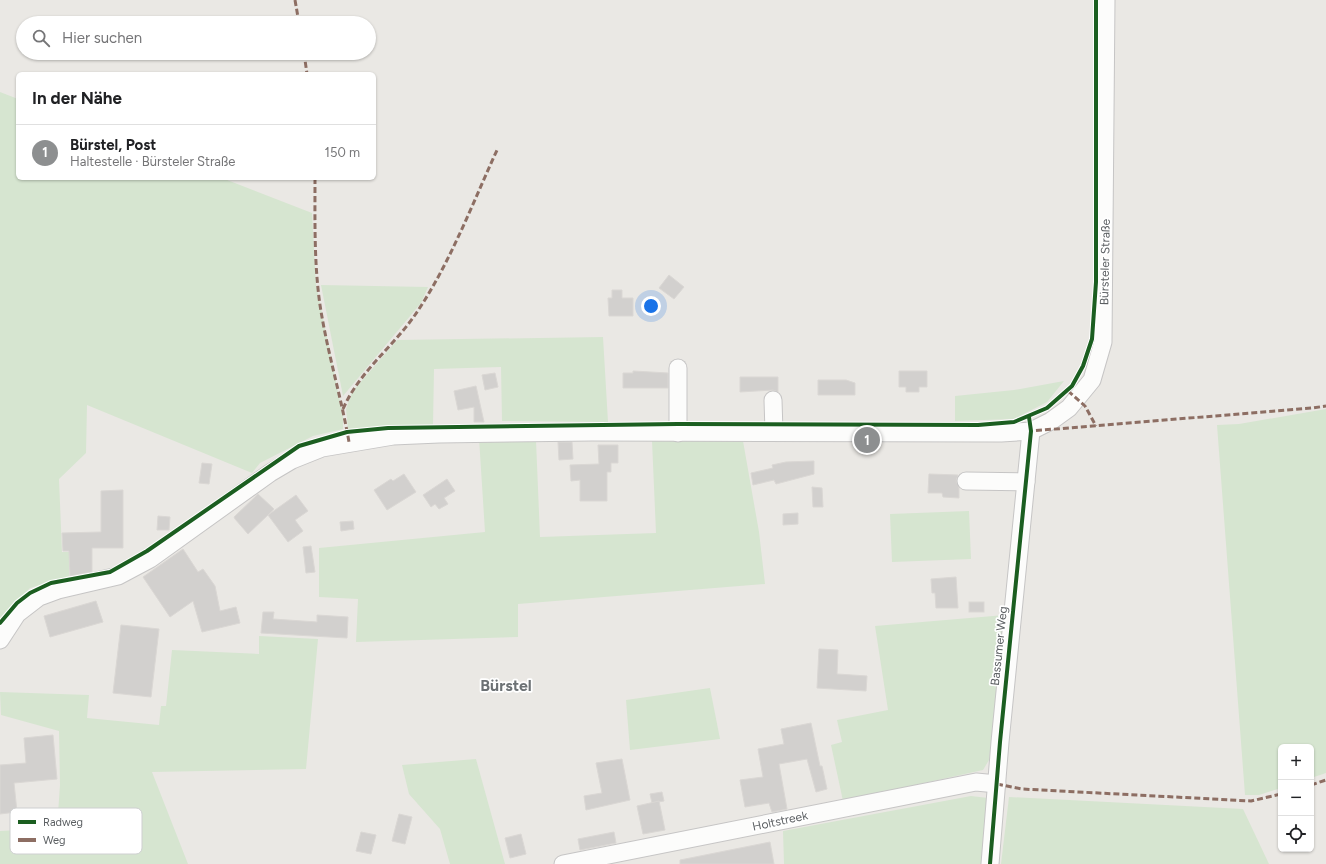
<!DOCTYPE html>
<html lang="de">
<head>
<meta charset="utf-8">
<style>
  :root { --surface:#fff; --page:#f2f2f2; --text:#202124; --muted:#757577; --line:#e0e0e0; --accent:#8d8f90 }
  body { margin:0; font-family:Figtree,sans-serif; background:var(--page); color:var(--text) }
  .controls { position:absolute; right:12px; bottom:12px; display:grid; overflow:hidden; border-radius:6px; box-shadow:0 1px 3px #0004 }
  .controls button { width:36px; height:36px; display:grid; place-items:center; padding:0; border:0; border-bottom:1px solid var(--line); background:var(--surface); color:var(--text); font:20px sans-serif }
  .you { position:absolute; left:651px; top:306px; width:14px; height:14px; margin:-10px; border:3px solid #fff; border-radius:50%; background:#1a73e8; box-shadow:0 0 0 6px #1a73e833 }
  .badge { display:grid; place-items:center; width:26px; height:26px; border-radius:50%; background:var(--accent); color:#fff; font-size:13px; font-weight:700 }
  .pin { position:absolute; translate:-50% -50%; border:2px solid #fff; box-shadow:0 1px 4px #0006 }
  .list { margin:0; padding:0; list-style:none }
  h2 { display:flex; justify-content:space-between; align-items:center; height:52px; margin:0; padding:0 16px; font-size:17px }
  h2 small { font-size:13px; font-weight:400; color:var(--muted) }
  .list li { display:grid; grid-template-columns:26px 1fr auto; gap:12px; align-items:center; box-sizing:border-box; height:56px; padding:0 16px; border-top:1px solid var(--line) }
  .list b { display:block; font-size:15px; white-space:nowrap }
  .list p { margin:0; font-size:13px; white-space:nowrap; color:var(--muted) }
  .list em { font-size:13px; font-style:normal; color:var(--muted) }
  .icon { flex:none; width:22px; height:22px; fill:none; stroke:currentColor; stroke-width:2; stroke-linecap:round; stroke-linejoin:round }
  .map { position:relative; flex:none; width:1326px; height:864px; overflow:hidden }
  .search { position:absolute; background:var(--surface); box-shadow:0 1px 3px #0004; left:16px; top:16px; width:360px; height:44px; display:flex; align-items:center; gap:10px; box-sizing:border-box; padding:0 14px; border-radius:22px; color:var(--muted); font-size:15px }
  .panel { position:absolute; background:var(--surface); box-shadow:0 1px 3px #0004; left:16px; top:72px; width:360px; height:108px; border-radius:6px }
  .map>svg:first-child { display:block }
</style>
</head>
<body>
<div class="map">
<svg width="1326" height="864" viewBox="0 0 1326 864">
  <rect width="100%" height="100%" fill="#eae8e4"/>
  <g fill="#d6e5d0">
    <polygon points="0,92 18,99 18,178 222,178 312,213 316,284 343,416 343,429 313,436 260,463 252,473 87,405 86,453 59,479 62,552 69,552 69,576 30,588 10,610 0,629"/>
    <polygon points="321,285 428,287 421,303 343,396"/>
    <polygon points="603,337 608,422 502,421 501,367 434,369 433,426 348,429 346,409 352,392 397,340"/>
    <polygon points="1064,381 1047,402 1014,419 955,421 955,396 1014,390"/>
    <polygon points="1326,409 1326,773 1311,778 1311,747 1281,747 1281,788 1259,795 1245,795 1217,425 1239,424"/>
    <polygon points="479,438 536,440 540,537 656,533 652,441 743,441 759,532 765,584 518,604 518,637 356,642 358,599 319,597 319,548 485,532"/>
    <polygon points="969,511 971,559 892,562 890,514"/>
    <polygon points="1005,615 989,760 983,770 843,801 831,745 842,742 837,720 888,710 875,626"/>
    <polygon points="259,636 318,639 306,769 152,772 188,864 0,864 0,831 57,828 60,785 59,731 1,715 0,692 89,695 87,718 159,725 161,706 166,706 172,650 259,654"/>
    <polygon points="710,688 720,739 630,750 626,700"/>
    <polygon points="476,759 505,864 450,864 440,829 409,794 402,765"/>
    <polygon points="971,796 988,798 981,864 784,864 783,831"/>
    <polygon points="1009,797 1243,809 1269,864 1001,864"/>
  </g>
  <g fill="#d2d0ce" stroke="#dad7d4">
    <polygon points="669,275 684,287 674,299 659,288"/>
    <polygon points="612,290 622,290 622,298 633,298 633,316 609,316 608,298 612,298"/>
    <polygon points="633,371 668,373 668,388 623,388 623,373 633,373"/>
    <polygon points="899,371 927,371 927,387 919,387 919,392 906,392 906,387 899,387"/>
    <polygon points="495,373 498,387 485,390 482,375"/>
    <polygon points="740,377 778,377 778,392 773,390 740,392"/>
    <polygon points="818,380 846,380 855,383 855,395 818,395"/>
    <polygon points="476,386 484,422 474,422 474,407 458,410 454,391"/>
    <polygon points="558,442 572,442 573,459 559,460"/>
    <polygon points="598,445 618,445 618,463 611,463 611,472 607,472 607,501 580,501 580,480 571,481 570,465 599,464"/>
    <polygon points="814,461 814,474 776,484 774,480 753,485 751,473 773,468 772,465 786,462"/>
    <polygon points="202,463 212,464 209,484 199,483"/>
    <polygon points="404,474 416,492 387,510 374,490 391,479 393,481"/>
    <polygon points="929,474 958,475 956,481 959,488 959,498 943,497 942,493 928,493"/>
    <polygon points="447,479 455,491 444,498 448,504 439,509 435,504 431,507 423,495"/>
    <polygon points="812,487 822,488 823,507 813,507"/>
    <polygon points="123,490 123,548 92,548 92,572 70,576 69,551 63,551 62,533 101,532 101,491"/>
    <polygon points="258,494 274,509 268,515 296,495 308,511 295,520 303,531 288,542 268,515 248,534 235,519 234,517"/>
    <polygon points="798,513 798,524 783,525 783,514"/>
    <polygon points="158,516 170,517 169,530 157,530"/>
    <polygon points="353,521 354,529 341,531 340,522"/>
    <polygon points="311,546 315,572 306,573 303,547"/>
    <polygon points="183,549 198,572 203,569 215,586 220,611 236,607 240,623 202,632 193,601 170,617 143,577"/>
    <polygon points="956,577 958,608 936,608 935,593 932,593 931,579"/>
    <polygon points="96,601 103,622 50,637 44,616"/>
    <rect x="969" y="602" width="15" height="10"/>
    <polygon points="263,612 274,612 273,619 317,622 317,615 348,617 347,638 261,633"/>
    <polygon points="121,625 159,629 151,697 113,693"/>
    <polygon points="819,649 838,650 837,674 867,676 866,691 817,688"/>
    <polygon points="811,723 820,766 822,766 827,789 816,792 807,759 779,764 787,809 772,812 769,803 745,807 740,780 763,777 758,749 784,744 781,729"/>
    <polygon points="53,735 57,779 14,783 17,812 0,814 0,765 26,763 24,738"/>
    <polygon points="622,759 630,800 586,810 584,796 602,793 596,763"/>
    <polygon points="662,792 664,801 652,803 650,794"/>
    <polygon points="659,801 665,830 643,834 637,806"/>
    <polygon points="399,814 412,817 405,844 392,841"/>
    <polygon points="361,832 376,835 371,854 356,851"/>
    <polygon points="614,832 616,843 580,850 578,839"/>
    <polygon points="521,834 526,854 510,858 505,838"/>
    <polygon points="770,842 774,864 680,864 680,860"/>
  </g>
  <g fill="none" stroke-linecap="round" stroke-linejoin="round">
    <g stroke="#c6c5c5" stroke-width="19">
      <g id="minor">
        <polyline points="678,368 678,433"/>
        <polyline points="773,400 774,432"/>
        <polyline points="966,481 1026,482"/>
        <polyline points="0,640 17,614 39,597 58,590 118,576 150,559 270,473 292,460 322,448 393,436 439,434 592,432 1001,433 1031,431 1051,421 1069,408 1092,380 1103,342 1106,0"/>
        <polyline points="563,864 976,782 997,784"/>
        <polyline points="990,864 1000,742 1031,431"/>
      </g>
    </g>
    <use href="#minor" stroke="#fcfcfb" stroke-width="17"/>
    <g stroke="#8d6e63" stroke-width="3" stroke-dasharray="6 3" stroke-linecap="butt">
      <polyline points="295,0 299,23"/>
      <polyline points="304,53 307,74"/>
      <path d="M315 178C315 221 314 263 320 305 327 351 341 396 349 442"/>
      <polyline points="1068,391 1085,406 1096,426"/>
      <path d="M343 409C359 372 392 348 415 315 450 264 472 204 498 148"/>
      <polyline points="1031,427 1031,431 1312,408 1326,406"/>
      <polyline points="997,784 1022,789 1251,801 1281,794"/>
      <polyline points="1311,785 1326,780"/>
    </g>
    <g stroke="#fff" stroke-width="6">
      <g id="cycleway">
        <polyline points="0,623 17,603 30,593 51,583 110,572 147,551 299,446 347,432 388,428 678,424 978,425 1014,422 1047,408 1072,386 1083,366 1092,339 1096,282 1096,0"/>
        <polyline points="990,864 1000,742 1031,431 1029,417"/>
      </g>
    </g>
    <use href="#cycleway" stroke="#1b5e20" stroke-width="4"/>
  </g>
  <g text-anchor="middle" stroke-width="3.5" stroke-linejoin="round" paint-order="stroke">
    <g font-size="12" fill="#5b5f62" stroke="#fff">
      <text transform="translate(1105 262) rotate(-89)" y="4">Bürsteler Straße</text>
      <text transform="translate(999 646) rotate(-84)" y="4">Bassumer Weg</text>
      <text transform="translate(780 821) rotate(-12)" y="4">Holtstreek</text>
    </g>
    <g font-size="16" font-weight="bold" fill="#6c7174" stroke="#fff">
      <text x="506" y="691">Bürstel</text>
    </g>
  </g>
  <rect x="10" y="808" width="132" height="46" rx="6" fill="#fff" stroke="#cecfd0" stroke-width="1"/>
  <rect x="18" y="820" width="18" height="4" fill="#1b5e20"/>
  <rect x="18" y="838" width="18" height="4" fill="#8d6e63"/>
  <g font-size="11" fill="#5b5f62">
    <text x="43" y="826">Radweg</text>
    <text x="43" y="844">Weg</text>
  </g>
</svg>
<div class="controls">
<button>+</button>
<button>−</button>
<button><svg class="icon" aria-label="locate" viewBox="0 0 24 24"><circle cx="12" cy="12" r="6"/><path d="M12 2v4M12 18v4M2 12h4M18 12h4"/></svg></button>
</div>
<div class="you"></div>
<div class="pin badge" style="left:867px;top:440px">1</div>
<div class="search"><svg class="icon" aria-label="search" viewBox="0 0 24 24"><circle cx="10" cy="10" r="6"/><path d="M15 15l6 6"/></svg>Hier suchen</div>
<section class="panel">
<h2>In der Nähe<small></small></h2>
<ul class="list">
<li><span class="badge">1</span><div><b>Bürstel, Post</b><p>Haltestelle · Bürsteler Straße</p></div><em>150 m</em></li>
</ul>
</section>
</div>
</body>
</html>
